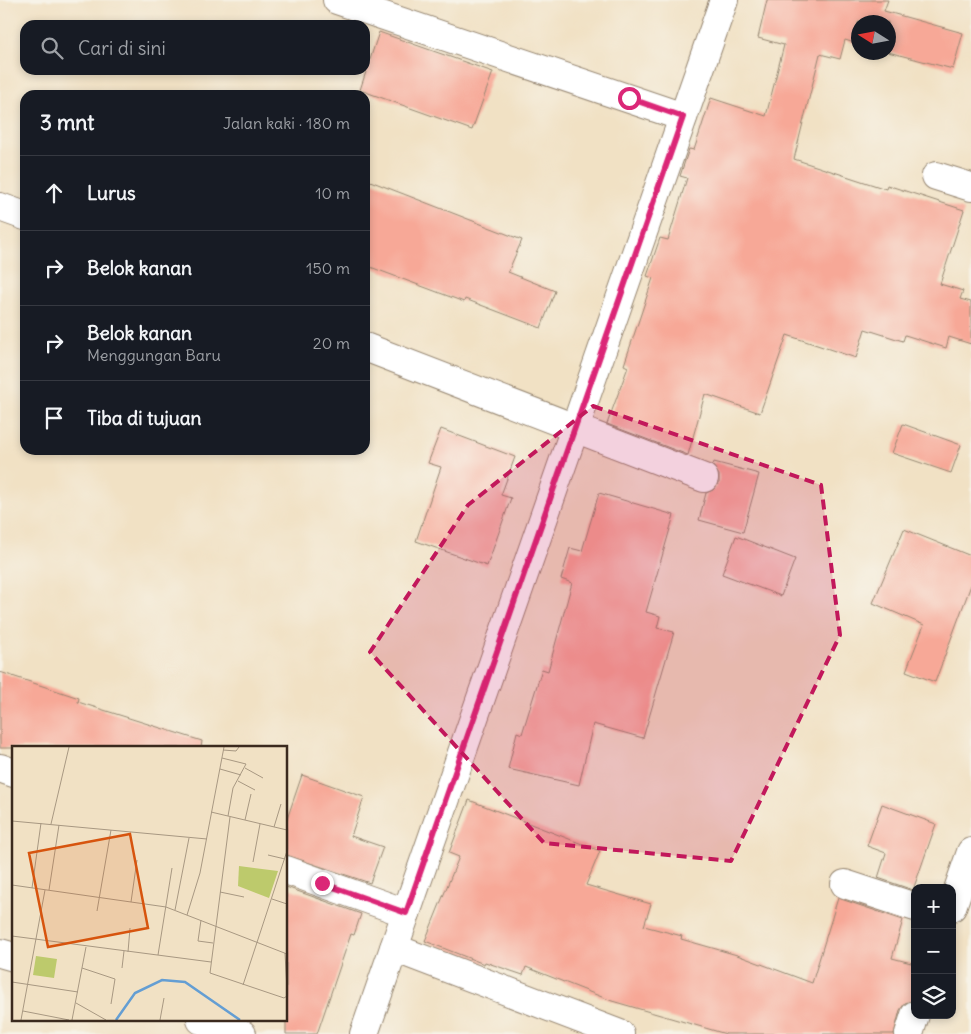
<!DOCTYPE html>
<html lang="id">
<head>
<meta charset="utf-8">
<style>
  :root { --surface:#171b24; --page:#20242c; --text:#f1f3f6; --muted:#9ea1a6; --line:#363941 }
  body { margin:0; font-family:Delius,sans-serif; background:var(--page); color:var(--text) }
  .controls { position:absolute; right:15px; bottom:15px; display:grid; overflow:hidden; border-radius:10px; box-shadow:0 2px 8px #0003 }
  .controls button { width:45px; height:45px; display:grid; place-items:center; padding:0; border:0; border-bottom:1px solid var(--line); background:var(--surface); color:var(--text); font:25px sans-serif }
  .compass { position:absolute; left:851px; top:15px; width:45px; height:45px; border-radius:50%; background:var(--surface); box-shadow:0 2px 8px #0003; rotate:281deg }
  .stop { position:absolute; width:15px; height:15px; margin:-11px; border:4px solid #db2777; border-radius:50%; background:#fff }
  .stop.end { background:#db2777; border-color:#fff; box-shadow:0 1px 5px #0008 }
  .list { margin:0; padding:0; list-style:none }
  h2 { display:flex; justify-content:space-between; align-items:center; height:65px; margin:0; padding:0 20px; font-size:21px }
  h2 small { font-size:16px; font-weight:400; color:var(--muted) }
  .list li { display:grid; grid-template-columns:32px 1fr auto; gap:15px; align-items:center; box-sizing:border-box; height:75px; padding:0 20px; border-top:1px solid var(--line) }
  .list b { display:block; font-size:19px; white-space:nowrap }
  .list p { margin:0; font-size:16px; white-space:nowrap; color:var(--muted) }
  .list em { font-size:16px; font-style:normal; color:var(--muted) }
  .icon { flex:none; width:28px; height:28px; fill:none; stroke:currentColor; stroke-width:2; stroke-linecap:round; stroke-linejoin:round }
  .map { position:relative; flex:none; width:971px; height:1034px; overflow:hidden }
  .search { position:absolute; background:var(--surface); box-shadow:0 2px 8px #0003; left:20px; top:20px; width:350px; height:55px; display:flex; align-items:center; gap:12px; box-sizing:border-box; padding:0 18px; border-radius:15px; color:var(--muted); font-size:19px }
  .panel { position:absolute; background:var(--surface); box-shadow:0 2px 8px #0003; left:20px; top:90px; width:350px; height:365px; border-radius:15px }
  .map>svg:first-child { display:block }
</style>
</head>
<body>
<div class="map">
<svg width="971" height="1034" viewBox="0 0 971 1034">
  <rect width="100%" height="100%" fill="#f7f3e8"/>
  <filter id="ink" filterUnits="userSpaceOnUse"><feTurbulence type="fractalNoise" baseFrequency=".02" numOctaves="2"/><feDisplacementMap in="SourceGraphic" scale="10" xChannelSelector="R" yChannelSelector="G"/><feConvolveMatrix kernelMatrix="1 2 1 2 8 2 1 2 1" color-interpolation-filters="sRGB"/></filter>
  <filter id="wash" filterUnits="userSpaceOnUse"><feTurbulence type="fractalNoise" baseFrequency=".0096" numOctaves="4" result="noise"/><feDisplacementMap in="SourceGraphic" scale="20" xChannelSelector="R" yChannelSelector="G"/><feGaussianBlur stdDeviation="1.12" result="paint"/><feColorMatrix in="noise" values="0 0 0 0 0 0 0 0 0 0 0 0 0 0 0 0 0 1.4 0 .05"/><feComposite in="paint" operator="in"/></filter>
  <g filter="url(#wash)">
    <rect width="100%" height="100%" fill="#f1e1c4"/>
    <g id="blocks">
      <g fill="#f7a897">
        <polygon points="767,0 888,0 884,11 963,33 953,69 888,52 888,22 858,22 858,44 845,40 840,59 820,54 794,159 886,189 887,185 964,210 940,284 963,291 960,299 971,302 971,344 949,337 946,348 905,335 903,341 865,329 856,358 787,335 760,413 705,394 688,455 607,424 628,367 624,365 653,278 647,276 660,238 668,240 687,178 680,176 689,149 694,150 711,98 766,116 784,45 758,38"/>
        <polygon points="379,32 493,72 472,130 360,90"/>
        <polygon points="365,179 522,240 508,272 555,291 541,328 465,299 464,302 365,265"/>
        <polygon points="903,424 961,445 951,473 892,453"/>
        <polygon points="441,429 515,457 501,495 511,498 487,566 416,541 441,467 428,463"/>
        <polygon points="714,462 759,474 743,532 699,520 706,493 713,490 719,483 719,475 713,466"/>
        <polygon points="599,493 674,515 646,612 660,616 657,628 674,632 643,738 593,724 579,785 508,769 517,732 522,734 542,669 548,671 572,583 561,579 570,548 582,551"/>
        <polygon points="904,529 971,556 971,585 935,682 906,671 924,625 873,603"/>
        <polygon points="736,536 795,559 781,596 722,574"/>
        <polygon points="0,672 79,698 78,702 202,741 201,748 0,748"/>
        <polygon points="302,775 364,797 351,836 383,847 370,883 286,855 286,822"/>
        <polygon points="469,800 600,851 586,885 651,904 644,926 682,936 681,939 737,955 812,983 838,898 903,920 892,958 915,964 915,1000 905,1003 900,1010 894,1034 726,1034 612,1001 526,967 523,975 485,962 484,964 425,941 459,857 449,853"/>
        <polygon points="882,804 936,824 913,890 878,878 886,853 867,846"/>
        <polygon points="286,887 361,914 354,935 351,934 317,1034 286,1034"/>
      </g>
    </g>
  </g>
  <g filter="url(#ink)">
    <use href="#blocks" fill-opacity="0" stroke="#968671" stroke-width="1"/>
    <g fill="none" stroke-linecap="round" stroke-linejoin="round">
      <g stroke="#968671" stroke-width="30">
        <g id="minor">
          <polyline points="337,0 683,117"/>
          <polyline points="936,176 971,187"/>
          <polyline points="0,207 25,216"/>
          <polyline points="365,347 704,478"/>
          <polyline points="0,768 14,773"/>
          <polyline points="286,870 406,913"/>
          <polyline points="845,884 915,907"/>
          <polyline points="952,907 971,852"/>
          <polyline points="0,953 14,957"/>
          <polyline points="201,1020 242,1034"/>
          <polyline points="909,1034 915,1015"/>
        </g>
      </g>
      <g stroke="#968671" stroke-width="30">
        <g id="tertiary">
          <polyline points="394,948 620,1034"/>
          <polyline points="364,1034 724,0"/>
        </g>
      </g>
      <use href="#minor" stroke="#fff" stroke-width="28"/>
      <use href="#tertiary" stroke="#fff" stroke-width="28"/>
    </g>
  </g>
  <g fill="none" stroke-linecap="round" stroke-linejoin="round" filter="url(#ink)">
    <polyline stroke="#db2777" stroke-width="6" points="322,883 406,913 683,117 629,98"/>
  </g>
  <path fill="#c2185b" fill-opacity="0.2" stroke="#c2185b" stroke-width="4" stroke-dasharray="10 6" stroke-linejoin="round" d="M593 406 821 485 840 635 731 861 544 843 370 652 468 505Z"/>
  <g transform="translate(12 746)">
    <rect width="275" height="275" fill="#f1e1c4"/>
    <path d="M227 120 266 125 257 152 226 140Z" fill="#bdca6c"/>
    <path d="M24 210 45 213 42 232 21 229Z" fill="#bdca6c"/>
    <path fill="none" stroke="#649ed3" stroke-width="2.5" d="M104 274 123 247 150 234 173 236 228 274"/>
    <path fill="none" stroke="#a89882" stroke-width="1" d="M211 4 224 5 227 1M210 12 234 18 221 42 216 70M233 22 251 32M208 23 229 29M226 35 243 44M199 66 275 84M218 71 198 227 272 252 275 250M233 74 239 48M0 75 195 93M39 78 57 1M262 81 269 58M256 109 273 113M241 116 248 78M0 139 154 161 275 208M20 142 29 77M37 144 47 79M208 146 232 151M260 153 275 158M119 156 125 114M163 164 177 92M85 165 99 84M175 169 188 127 212 1M189 174 186 195 201 197M0 190 199 216M116 206 118 182M273 207 275 244M146 209 160 122M70 222 103 233 99 258M110 222 112 205M0 236 66 246M231 239 275 105M64 257 94 274M11 265 57 274M9 274 33 144M60 274 74 201M148 274 152 252"/>
    <path fill="#d7540e" fill-opacity="0.15" stroke="#d7540e" stroke-width="2.5" d="M118 88 136 182 36 201 17 107Z"/>
    <rect width="275" height="275" fill="none" stroke="#3b2a1e" stroke-width="2.5"/>
  </g>
</svg>
<div class="controls">
<button>+</button>
<button>−</button>
<button><svg class="icon" aria-label="layers" viewBox="0 0 24 24"><path d="M12 4l9 5-9 5-9-5zM3 14l9 5 9-5"/></svg></button>
</div>
<svg class="compass" viewBox="-18 -18 36 36"><path d="M0-13l5 13h-10z" fill="#e53935"/><path d="M0 13l5-13h-10z" fill="#9ea1a6"/></svg>
<div class="stop" style="left:629px;top:98px"></div>
<div class="stop end" style="left:322px;top:883px"></div>
<div class="search"><svg class="icon" aria-label="search" viewBox="0 0 24 24"><circle cx="10" cy="10" r="6"/><path d="M15 15l6 6"/></svg>Cari di sini</div>
<section class="panel">
<h2>3 mnt<small>Jalan kaki · 180 m</small></h2>
<ul class="list">
<li><svg class="icon" aria-label="ahead" viewBox="0 0 24 24"><path d="M12 20V5M6 11l6-6 6 6"/></svg><div><b>Lurus</b></div><em>10 m</em></li>
<li><svg class="icon" aria-label="right" viewBox="0 0 24 24"><path d="M7 20v-9h11M14 6l5 5-5 5"/></svg><div><b>Belok kanan</b></div><em>150 m</em></li>
<li><svg class="icon" aria-label="right" viewBox="0 0 24 24"><path d="M7 20v-9h11M14 6l5 5-5 5"/></svg><div><b>Belok kanan</b><p>Menggungan Baru</p></div><em>20 m</em></li>
<li><svg class="icon" aria-label="arrive" viewBox="0 0 24 24"><path d="M6 21V4h12l-3 4 3 4H6"/></svg><div><b>Tiba di tujuan</b></div></li>
</ul>
</section>
</div>
</body>
</html>
